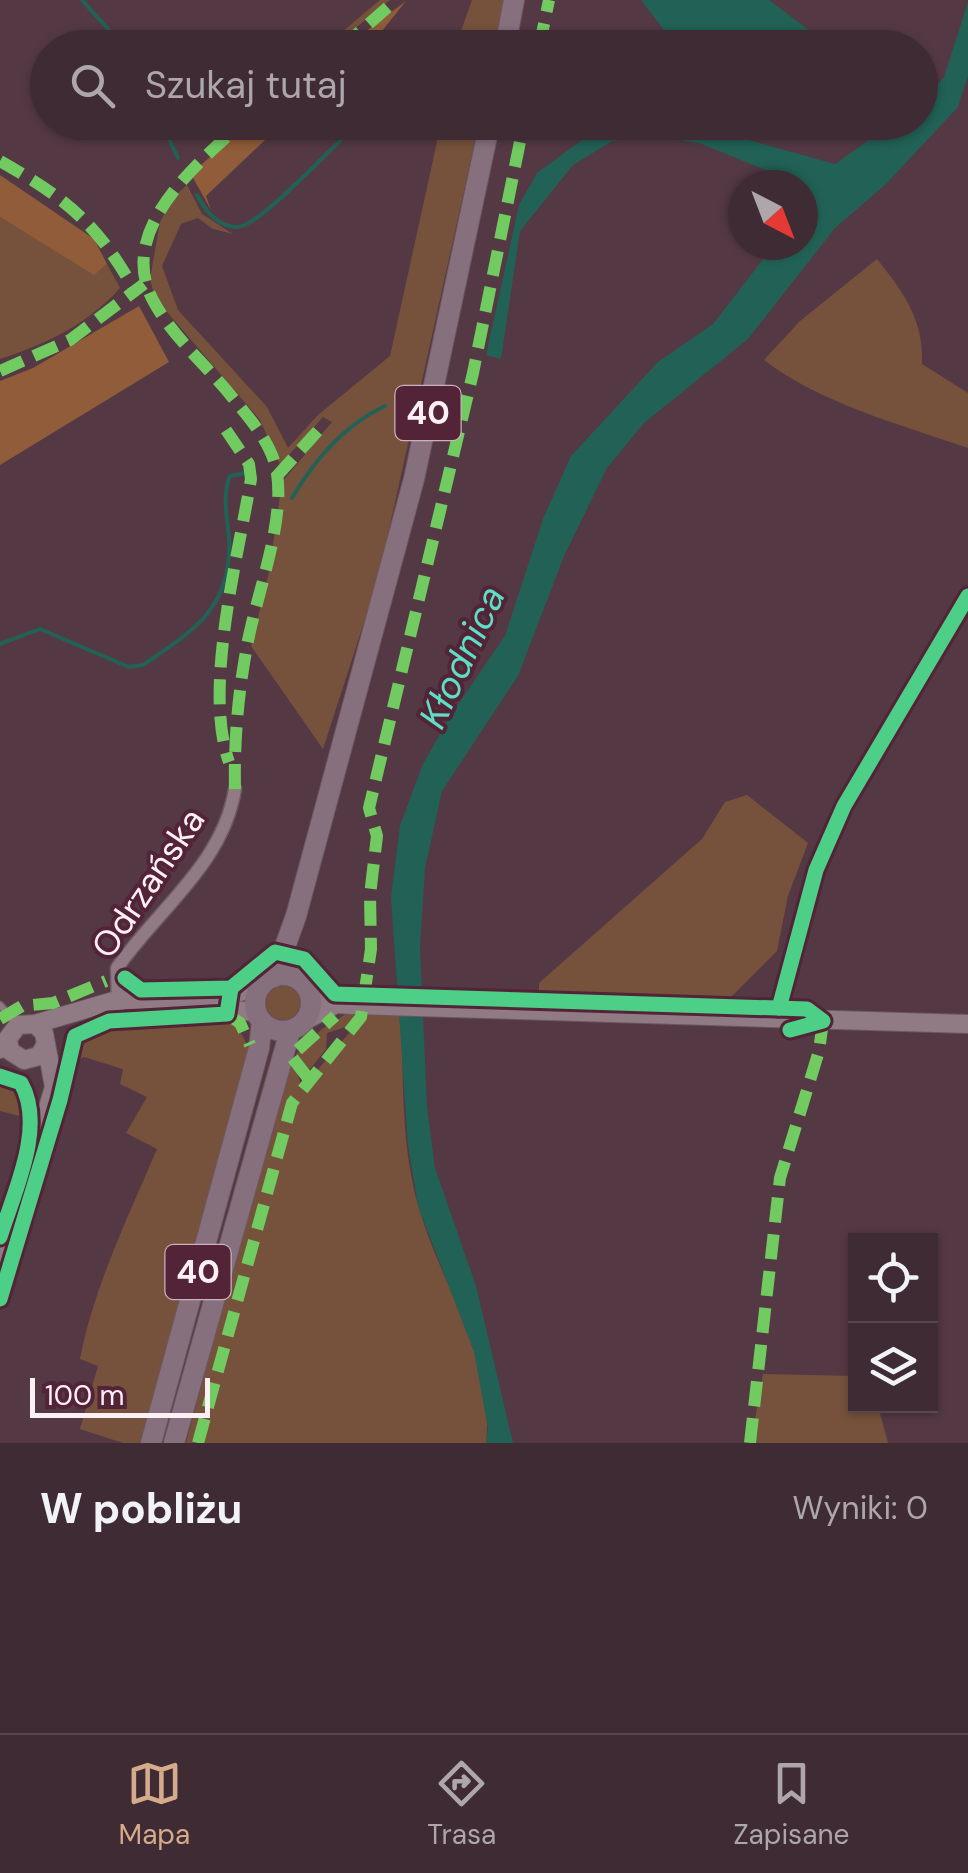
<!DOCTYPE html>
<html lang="pl">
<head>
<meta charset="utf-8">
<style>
  :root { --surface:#3f2b33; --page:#4a373f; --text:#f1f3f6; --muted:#ada7ac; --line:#58474e; --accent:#d6ab8b }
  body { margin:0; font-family:"DM Sans",sans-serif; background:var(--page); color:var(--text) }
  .controls { position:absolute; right:30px; bottom:30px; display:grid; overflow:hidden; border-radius:0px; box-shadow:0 2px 8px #0004 }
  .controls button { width:90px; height:90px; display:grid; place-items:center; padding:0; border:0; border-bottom:2px solid var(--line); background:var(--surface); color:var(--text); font:50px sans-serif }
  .compass { position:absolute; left:728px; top:170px; width:90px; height:90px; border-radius:50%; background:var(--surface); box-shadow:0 2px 8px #0004; rotate:138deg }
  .scale { position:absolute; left:30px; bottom:25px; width:180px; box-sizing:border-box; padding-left:10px; border:5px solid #fdf0f4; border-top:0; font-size:28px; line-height:35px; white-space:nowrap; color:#fdf0f4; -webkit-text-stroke:8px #532337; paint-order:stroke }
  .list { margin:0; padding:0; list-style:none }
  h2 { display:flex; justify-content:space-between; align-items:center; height:130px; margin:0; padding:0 40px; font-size:42px }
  h2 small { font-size:32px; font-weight:400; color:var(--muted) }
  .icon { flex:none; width:55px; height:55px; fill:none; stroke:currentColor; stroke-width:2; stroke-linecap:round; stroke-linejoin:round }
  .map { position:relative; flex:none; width:968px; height:1443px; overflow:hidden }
  .search { position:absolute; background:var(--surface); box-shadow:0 2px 8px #0004; left:30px; right:30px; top:30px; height:110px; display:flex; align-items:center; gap:25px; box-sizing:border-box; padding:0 35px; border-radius:55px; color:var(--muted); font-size:38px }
  .sheet { height:290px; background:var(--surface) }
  nav { display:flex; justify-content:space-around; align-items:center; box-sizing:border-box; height:140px; border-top:2px solid var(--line); background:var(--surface); font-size:28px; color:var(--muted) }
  nav a { display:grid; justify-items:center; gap:5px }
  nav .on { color:var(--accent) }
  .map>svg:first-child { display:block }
</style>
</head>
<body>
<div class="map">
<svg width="968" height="1443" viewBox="0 0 968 1443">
  <rect width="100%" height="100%" fill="#543944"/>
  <g fill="#76523c">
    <polygon points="380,0 390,0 332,47 324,47"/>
    <polygon points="472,0 504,0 495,47 455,48"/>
    <polygon points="430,123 479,123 378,579 323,749 251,646 269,572 282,482 332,422 323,417 280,465 260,420 155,298 150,279 160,222 174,197 187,185 202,214 233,234 213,229 198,218 181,224 162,266 178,310 267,407 288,448 318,415 390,356 437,142"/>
    <path d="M0 217 94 274 107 264 120 288C87 325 46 344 0 359Z"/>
    <path d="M877 259C904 293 924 320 922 364L968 393V448C899 424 822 404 764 360L800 321Z"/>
    <polygon points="747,795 808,843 788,896 777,951 731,997 539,992 539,983 702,839 725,802"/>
    <circle cx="283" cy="1003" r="17"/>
    <path d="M346 1014 402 1016C403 1079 401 1147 419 1208 441 1285 495 1360 486 1443H186L288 1061 292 1057 302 1088 350 1032 356 1031 355 1024 327 1033 326 1049 307 1073 296 1054 322 1029Z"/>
    <path d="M208 1017 234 1021 249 1048 140 1443H123L80 1429 98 1366 80 1359C94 1286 129 1215 157 1149L126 1133 147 1097 120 1084 123 1069 84 1057 74 1062 78 1051 71 1048C87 1012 173 1017 208 1017Z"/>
    <path d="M0 1080C19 1084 31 1099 27 1118L0 1111Z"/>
    <polygon points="763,1374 855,1376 856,1406 878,1406 888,1443 751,1443"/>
  </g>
  <g fill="#905c39">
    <polygon points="406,1 369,47 345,47"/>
    <polygon points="249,123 283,123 206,196 211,210 192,176 194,171"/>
    <polygon points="0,175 94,239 107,264 94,275 0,217"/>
    <polygon points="139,306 169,362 0,465 0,381 33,368"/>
  </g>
  <g fill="#226155">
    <polygon points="641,0 769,0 818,37 819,47 722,47 664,30"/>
    <polygon points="968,2 968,76 958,107 886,184 835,228 748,339 644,423 607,468 564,556 518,676 442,791 425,868 420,947 427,1107 435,1168 476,1286 513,1443 486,1443 488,1428 474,1352 418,1206 408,1145 391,897 400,826 422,766 450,716 505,636 543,519 571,456 658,362 713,324 774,245 803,245 803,185 699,143 653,137 612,141 573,165 520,231 501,359 486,355 519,205 537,173 593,132 575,123 601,128 616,123 687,123 835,164 893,123 920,122 921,103 944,77"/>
  </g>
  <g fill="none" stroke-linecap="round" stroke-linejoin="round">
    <g stroke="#226155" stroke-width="4">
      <polyline points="82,0 125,48"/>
      <polyline points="161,122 178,158"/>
      <path d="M197 195C205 210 217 227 237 227 259 228 336 141 361 122"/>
      <path d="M292 498C315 459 344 425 385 406"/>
      <path d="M0 644 40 629 129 667 143 665C194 630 233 608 229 537 227 517 222 494 230 476L245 473"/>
    </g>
    <g stroke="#6b5860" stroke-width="9">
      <polyline id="service" points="0,1005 17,1024"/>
    </g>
    <g stroke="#6b5860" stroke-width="15">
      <path id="minor" d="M118 1011 117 968C158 909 223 864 235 789"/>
    </g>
    <g stroke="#6b5860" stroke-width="20">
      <g id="secondary">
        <polyline points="310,992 336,1004 353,1005 968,1024"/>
        <polyline points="214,1008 256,1012"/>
        <polyline points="306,1020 336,1004"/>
        <polyline points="8,1040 10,1051 24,1060 39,1056 45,1046"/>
        <polyline points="0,1049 18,1025 35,1024 117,1000 214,999 261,986"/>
        <polyline points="0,1267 54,1087 44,1033 35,1024"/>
      </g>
    </g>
    <g stroke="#6b5860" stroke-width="22">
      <g id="primary">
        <polyline points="505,48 514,0"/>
        <circle cx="283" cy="1003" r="28"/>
        <polyline points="274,977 296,916 414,479 490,122"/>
        <polyline points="151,1443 259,1048 262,1022"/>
        <polyline points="174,1443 290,1031"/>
      </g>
    </g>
    <use href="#service" stroke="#907a83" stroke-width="6"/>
    <use href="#minor" stroke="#907a83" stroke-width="12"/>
    <use href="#secondary" stroke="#907a83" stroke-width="18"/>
    <use href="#primary" stroke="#87707e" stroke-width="20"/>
    <g stroke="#71cb61" stroke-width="12" stroke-dasharray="25 12" stroke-linecap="butt">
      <polyline points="341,48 396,0"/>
      <polyline points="539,48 549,0"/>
      <path d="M0 161C67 199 97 223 135 291"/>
      <polyline points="0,371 70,340 144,284"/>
      <path d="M226 430 249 464 251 479C238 557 203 689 229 762"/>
      <polyline points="276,477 325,423"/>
      <path d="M235 789C234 741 238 694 247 646 256 595 287 519 276 468 270 441 249 418 232 397 207 366 175 339 155 304 113 232 196 165 243 122"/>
      <polyline points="227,1014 240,1023 250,1045"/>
      <polyline points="0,1019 22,1006 53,1003 106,981"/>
      <polyline points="308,1078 291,1056 335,1016"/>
      <polyline points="198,1443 292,1103 361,1017 371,949 370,895 377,836 369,808 473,373 524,122"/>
      <polyline points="750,1443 780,1178 819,1051 823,1021"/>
    </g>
    <g stroke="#532337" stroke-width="21">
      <g id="cycleway">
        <polyline points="125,978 141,990 231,988 275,952 304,959 335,994 807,1009 823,1021 790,1030"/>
        <polyline points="779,1008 816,870 844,806 968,596"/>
        <path d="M0 1076 21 1083C46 1127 14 1192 0 1237"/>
        <polyline points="0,1299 60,1100 75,1036 109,1021 227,1014 231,988"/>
      </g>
    </g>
    <use href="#cycleway" stroke="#4dcf88" stroke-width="15"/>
  </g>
  <g text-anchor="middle" stroke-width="8" stroke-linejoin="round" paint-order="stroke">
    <g fill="#532337" stroke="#cab2bb" stroke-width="2.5">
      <rect x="395.5" y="386" width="65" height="54" rx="8"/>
      <rect x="165.5" y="1245" width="65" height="54" rx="8"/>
    </g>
    <g font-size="32" font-weight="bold" fill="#fdf0f4">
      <text x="428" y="424">40</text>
      <text x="198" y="1283">40</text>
    </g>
    <g font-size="35" fill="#fdf0f4" stroke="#532337">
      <text transform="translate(148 883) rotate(-56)" y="12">Odrzańska</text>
    </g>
    <g font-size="38" font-style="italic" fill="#5cdfc4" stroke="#532337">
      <text transform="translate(462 657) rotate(-65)" y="13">Kłodnica</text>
    </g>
  </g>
</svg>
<div class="controls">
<button><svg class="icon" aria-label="locate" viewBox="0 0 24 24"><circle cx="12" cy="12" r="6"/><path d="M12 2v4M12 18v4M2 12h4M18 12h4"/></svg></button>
<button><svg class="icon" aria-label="layers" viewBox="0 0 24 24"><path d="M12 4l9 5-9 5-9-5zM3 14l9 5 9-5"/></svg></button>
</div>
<svg class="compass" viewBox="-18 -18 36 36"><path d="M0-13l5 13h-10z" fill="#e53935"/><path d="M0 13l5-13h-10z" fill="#ada7ac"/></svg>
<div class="scale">100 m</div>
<div class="search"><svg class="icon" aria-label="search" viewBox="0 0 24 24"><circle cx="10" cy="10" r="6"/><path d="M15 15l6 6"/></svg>Szukaj tutaj</div>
</div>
<section class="sheet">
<h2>W pobliżu<small>Wyniki: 0</small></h2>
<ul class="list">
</ul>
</section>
<nav>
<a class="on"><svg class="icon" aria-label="map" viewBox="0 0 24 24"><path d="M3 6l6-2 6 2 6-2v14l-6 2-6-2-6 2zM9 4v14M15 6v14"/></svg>Mapa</a>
<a><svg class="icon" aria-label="directions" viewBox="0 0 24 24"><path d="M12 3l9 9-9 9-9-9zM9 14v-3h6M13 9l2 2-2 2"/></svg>Trasa</a>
<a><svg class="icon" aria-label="saved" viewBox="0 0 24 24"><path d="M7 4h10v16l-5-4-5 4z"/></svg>Zapisane</a>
</nav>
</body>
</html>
